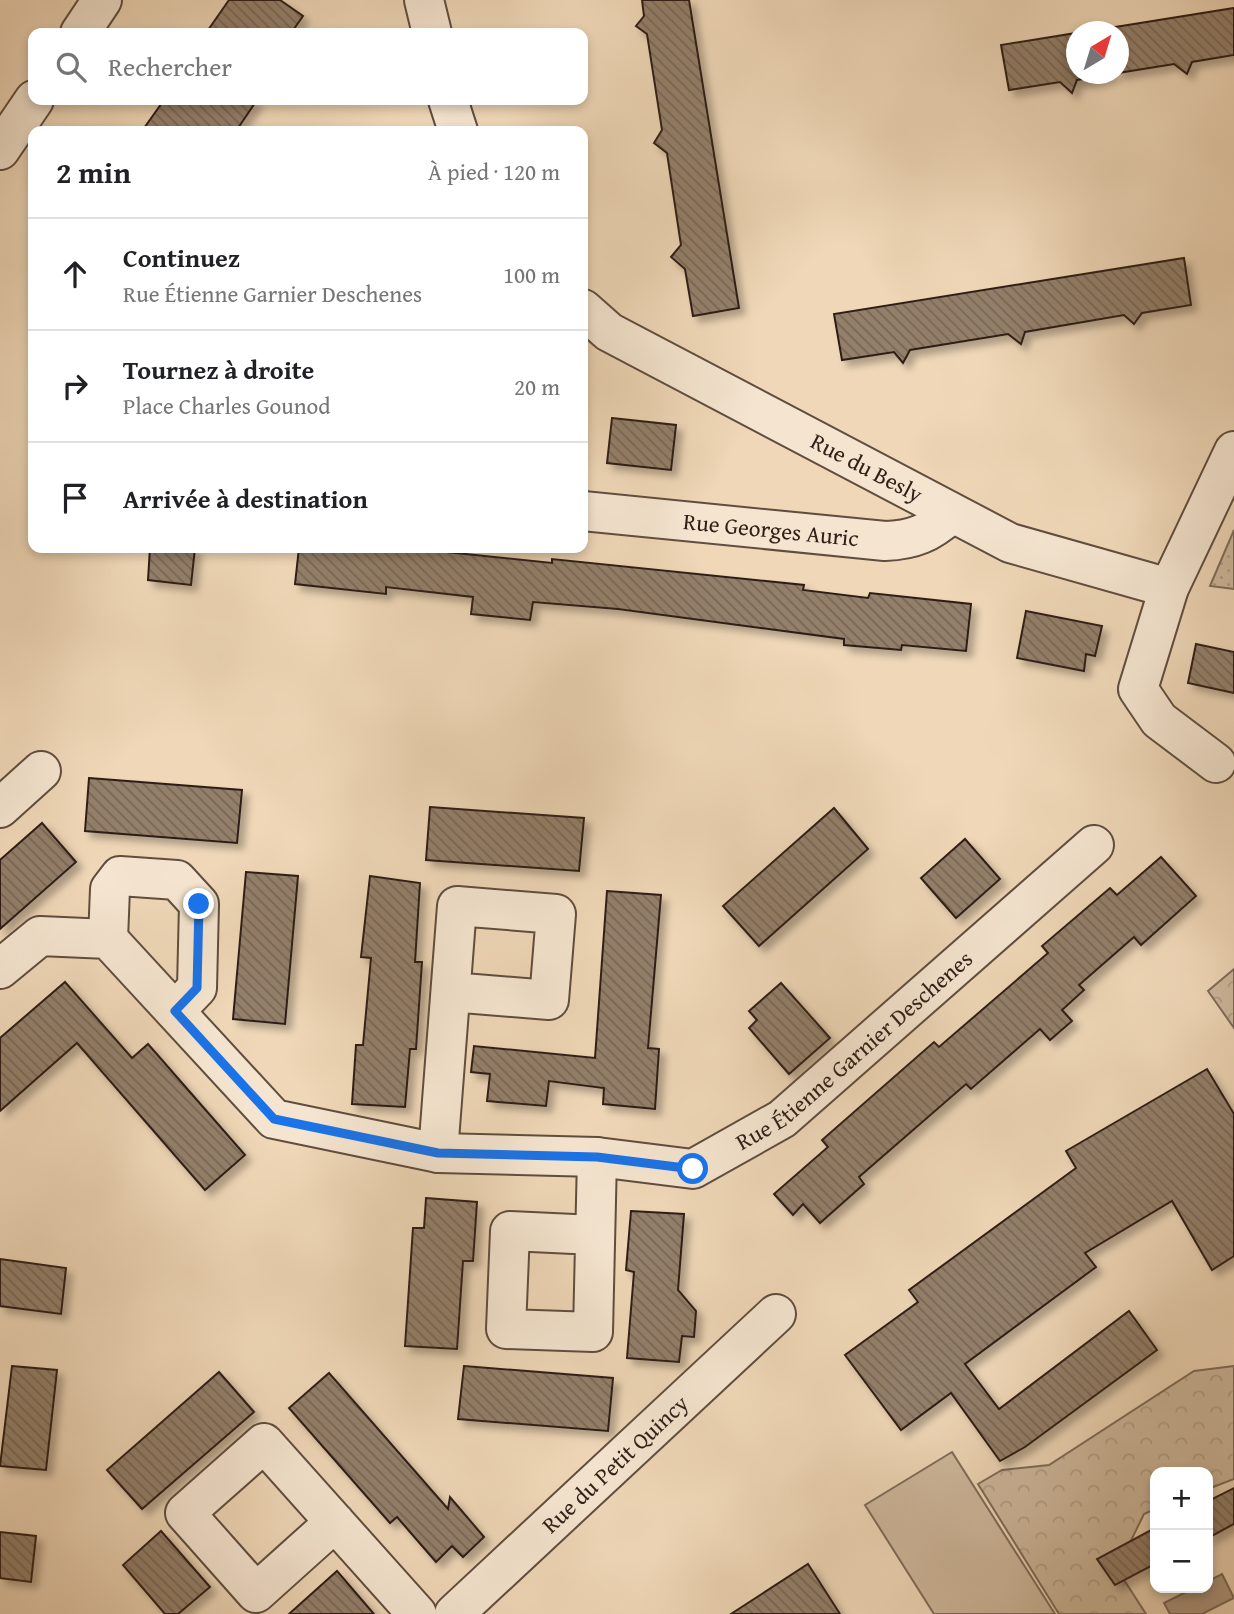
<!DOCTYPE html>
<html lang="fr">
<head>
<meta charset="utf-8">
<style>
  :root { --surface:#fff; --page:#f6f6f6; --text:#202124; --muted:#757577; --line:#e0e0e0 }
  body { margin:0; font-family:"Gentium Book Plus",serif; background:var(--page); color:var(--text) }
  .controls { position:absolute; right:21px; bottom:21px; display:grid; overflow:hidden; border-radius:14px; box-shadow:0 4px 10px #0003 }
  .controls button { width:63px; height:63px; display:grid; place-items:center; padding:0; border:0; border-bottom:2px solid var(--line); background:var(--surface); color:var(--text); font:35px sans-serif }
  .compass { position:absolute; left:1066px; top:21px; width:63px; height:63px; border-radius:50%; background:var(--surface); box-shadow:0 4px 10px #0003; rotate:38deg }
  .stop { position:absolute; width:21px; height:21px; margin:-16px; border:5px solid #1a73e8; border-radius:50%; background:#fff }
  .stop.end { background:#1a73e8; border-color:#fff; box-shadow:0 2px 7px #0008 }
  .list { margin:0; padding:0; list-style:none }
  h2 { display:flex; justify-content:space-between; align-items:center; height:91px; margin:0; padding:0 28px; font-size:30px }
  h2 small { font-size:23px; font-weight:400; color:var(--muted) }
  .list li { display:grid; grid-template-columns:46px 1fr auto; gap:21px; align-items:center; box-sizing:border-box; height:112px; padding:0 28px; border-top:2px solid var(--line) }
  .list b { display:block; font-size:26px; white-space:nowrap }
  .list p { margin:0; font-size:23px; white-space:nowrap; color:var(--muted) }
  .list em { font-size:23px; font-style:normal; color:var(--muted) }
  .icon { flex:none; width:38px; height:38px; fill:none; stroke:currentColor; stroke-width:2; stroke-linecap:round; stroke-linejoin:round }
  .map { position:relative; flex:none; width:1234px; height:1614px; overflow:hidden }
  .search { position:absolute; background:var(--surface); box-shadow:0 4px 10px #0003; left:28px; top:28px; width:560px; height:77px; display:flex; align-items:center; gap:18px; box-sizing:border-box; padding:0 24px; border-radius:14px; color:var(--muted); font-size:26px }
  .panel { position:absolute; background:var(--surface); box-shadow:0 4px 10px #0003; left:28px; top:126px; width:560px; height:427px; border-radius:14px }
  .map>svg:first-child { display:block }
</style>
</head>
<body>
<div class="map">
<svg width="1234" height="1614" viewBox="0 0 1234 1614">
  <defs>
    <pattern id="grass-dots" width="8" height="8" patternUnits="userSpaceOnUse" patternTransform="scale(1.75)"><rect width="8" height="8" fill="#ceb89c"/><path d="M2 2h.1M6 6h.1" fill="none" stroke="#b19e86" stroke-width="1.8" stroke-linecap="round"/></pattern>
    <pattern id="forest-crowns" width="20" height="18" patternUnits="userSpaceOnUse" patternTransform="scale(1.75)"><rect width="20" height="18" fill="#ceb89c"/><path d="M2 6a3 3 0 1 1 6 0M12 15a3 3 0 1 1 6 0" fill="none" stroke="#b19e86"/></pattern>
    <pattern id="building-back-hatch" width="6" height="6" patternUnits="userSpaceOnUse" patternTransform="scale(1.75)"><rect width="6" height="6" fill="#937f6a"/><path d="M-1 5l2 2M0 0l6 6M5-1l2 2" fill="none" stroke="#786756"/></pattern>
    <filter id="shadow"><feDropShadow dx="6" dy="6" stdDeviation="3.5" flood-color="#0004"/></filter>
  </defs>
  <rect width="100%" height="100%" fill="#efd7b7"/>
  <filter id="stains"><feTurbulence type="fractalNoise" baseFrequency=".00286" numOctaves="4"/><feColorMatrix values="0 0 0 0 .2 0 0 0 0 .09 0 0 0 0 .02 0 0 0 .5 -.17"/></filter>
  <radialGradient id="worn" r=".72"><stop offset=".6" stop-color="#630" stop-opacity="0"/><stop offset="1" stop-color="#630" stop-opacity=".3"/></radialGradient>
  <polygon fill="url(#grass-dots)" stroke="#7e6c5a" stroke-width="2" points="1234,530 1234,589 1210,586"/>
  <g fill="url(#forest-crowns)" stroke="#7e6c5a" stroke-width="2">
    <polygon points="1234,969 1234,1028 1208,991"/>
    <polygon points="1234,1366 1234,1479 1208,1489 1208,1472 1155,1472 1155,1509 1144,1514 1117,1569 1146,1614 1059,1614 978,1484 1002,1470 1049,1465 1194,1371"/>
  </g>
  <polygon fill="#ceb89c" stroke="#7e6c5a" stroke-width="2" points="952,1452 1055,1614 934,1614 865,1505"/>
  <polygon fill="#ae9881" stroke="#7b6857" stroke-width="2" points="1222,1574 1234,1598 1202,1614 1170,1614 1164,1603 1194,1588 1208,1588 1208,1581"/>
  <g fill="url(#building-back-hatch)" stroke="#2f1f17" stroke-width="2" filter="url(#shadow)">
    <polygon points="229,0 280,0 303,16 291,33 206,33"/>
    <polygon points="642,0 689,0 739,308 693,316 685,269 671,257 681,245 667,153 654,143 662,130 647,34 636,26 644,16"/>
    <polygon points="1234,8 1234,55 1192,62 1187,74 1174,64 1118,73 1118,32 1084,32"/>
    <polygon points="1076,33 1076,74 1116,74 1077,80 1072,93 1060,82 1009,90 1001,45"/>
    <polygon points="164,100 257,100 236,131 142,131"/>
    <polygon points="1184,258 1191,305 1142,313 1134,324 1124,315 1025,332 1021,344 1008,334 910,350 903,363 894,352 842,360 834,314"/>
    <polygon points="612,418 676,425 671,470 607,463"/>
    <polygon points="150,548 195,548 191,585 148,580"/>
    <polygon points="299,548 408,548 552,563 552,559 804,585 803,590 868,598 870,593 971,604 966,651 902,645 901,650 844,645 844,639 618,609 533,602 530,620 471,614 473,597 386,587 386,594 295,584"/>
    <polygon points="1026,611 1102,626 1095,656 1086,654 1084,671 1017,658"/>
    <polygon points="1196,644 1234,652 1234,693 1188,683"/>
    <polygon points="89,778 242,790 237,843 85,831"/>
    <polygon points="430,807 584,818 579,871 426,860"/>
    <polygon points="834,808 868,849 759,946 723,906"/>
    <polygon points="42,823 76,862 0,929 0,860"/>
    <polygon points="965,839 1000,879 956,918 921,878"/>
    <polygon points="1161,857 1196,896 1141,945 1134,937 1079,985 1084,990 1062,1010 1072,1021 1050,1040 1040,1029 971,1089 966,1084 859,1177 864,1184 820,1223 803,1204 793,1215 774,1194 828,1147 822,1140 934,1042 939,1047 1048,953 1042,946 1110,888 1117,895"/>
    <polygon points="246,872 298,876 285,1024 233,1019"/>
    <polygon points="370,876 420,883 415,962 422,962 416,1049 410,1049 405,1107 352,1104 356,1045 363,1045 371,958 361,957"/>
    <polygon points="607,891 661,895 648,1048 659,1049 655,1109 603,1104 604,1088 549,1081 546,1106 487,1101 490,1074 471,1072 474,1046 595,1058"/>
    <polygon points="65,982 132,1058 148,1044 245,1155 205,1190 77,1043 0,1111 0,1038"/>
    <polygon points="781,983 830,1038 789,1074 749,1028 757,1020 749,1011"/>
    <polygon points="1207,1069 1234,1114 1234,1256 1212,1270 1172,1201 1085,1253 1096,1267 965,1364 999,1409 1129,1311 1157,1350 1025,1447 1000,1461 951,1393 901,1430 845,1355 918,1302 909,1290 1076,1168 1066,1151"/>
    <polygon points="426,1198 477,1202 473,1261 463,1261 457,1349 405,1346 413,1228 424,1228"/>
    <polygon points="631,1211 684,1214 678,1290 696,1311 694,1337 682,1336 679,1362 627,1358 634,1272 626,1270"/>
    <polygon points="0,1259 66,1268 61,1314 0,1306"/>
    <polygon points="12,1366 57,1370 46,1470 0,1466"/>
    <polygon points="464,1366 613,1378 608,1431 458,1419"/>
    <polygon points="219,1372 254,1412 142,1509 107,1470"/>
    <polygon points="329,1373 448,1509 450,1497 484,1537 463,1557 452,1546 436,1562 397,1517 390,1523 289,1408"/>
    <polygon points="1234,1488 1234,1524 1208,1538 1208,1501"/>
    <polygon points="1155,1528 1155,1564 1115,1585 1097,1559"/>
    <polygon points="161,1531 210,1587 178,1614 165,1614 123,1565"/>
    <polygon points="0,1532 36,1536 31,1582 0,1578"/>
    <polygon points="808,1564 840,1614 731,1614"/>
    <polygon points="337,1571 374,1614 289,1614"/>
  </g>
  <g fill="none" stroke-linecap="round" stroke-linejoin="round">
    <g stroke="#5f4d3f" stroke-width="42">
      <g id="minor">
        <polyline points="424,0 432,33"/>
        <polyline points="448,100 458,131"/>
        <path id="s1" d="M583 309 609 332 1010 543 1169 588"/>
        <path id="s2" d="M583 511 885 541C914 540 929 533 951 514"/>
        <polyline points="1216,763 1159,720 1138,689 1169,588 1234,451"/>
        <polyline points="0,808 41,771"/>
        <polyline points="108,939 110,889 120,876 177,880 199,904 197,988 175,1011"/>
        <path id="s3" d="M0 969 40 936 108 939 274 1119 438 1153 597 1157 693 1169 782 1119 1094 845"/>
        <polyline points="438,1153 457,906 556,914 549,1000 451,992"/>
        <polyline points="595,1235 510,1231 506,1329 593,1332 597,1157"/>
        <polyline points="335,1522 256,1593 185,1513 264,1443 417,1614"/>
        <path id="s4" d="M454 1614 776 1314"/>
      </g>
    </g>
    <g stroke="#5f4d3f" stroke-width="42">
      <g id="tertiary">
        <polyline points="80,33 102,0"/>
        <polyline points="0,150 34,100"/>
      </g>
    </g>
    <use href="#minor" stroke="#f5e5d0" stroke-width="38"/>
    <use href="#tertiary" stroke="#f5e5d0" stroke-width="38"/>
  </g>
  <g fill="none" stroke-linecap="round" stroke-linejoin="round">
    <polyline stroke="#1a73e8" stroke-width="9" points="199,904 197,988 175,1011 274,1119 438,1153 597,1157 693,1169"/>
  </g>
  <g text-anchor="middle" stroke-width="5" stroke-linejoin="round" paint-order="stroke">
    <g font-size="23" fill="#2f1f17" stroke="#f5e5d0">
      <text dy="8" stroke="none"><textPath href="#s1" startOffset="326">Rue du Besly</textPath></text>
      <text dy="8" stroke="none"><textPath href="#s2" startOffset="189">Rue Georges Auric</textPath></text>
      <text dy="8" stroke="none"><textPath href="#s3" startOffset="989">Rue Étienne Garnier Deschenes</textPath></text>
      <text dy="8" stroke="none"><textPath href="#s4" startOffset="220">Rue du Petit Quincy</textPath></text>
    </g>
  </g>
  <rect width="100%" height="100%" filter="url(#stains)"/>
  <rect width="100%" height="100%" fill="url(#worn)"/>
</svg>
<div class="controls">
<button>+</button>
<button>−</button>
</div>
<svg class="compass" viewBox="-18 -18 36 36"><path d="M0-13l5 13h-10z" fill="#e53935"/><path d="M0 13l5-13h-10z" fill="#757577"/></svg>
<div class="stop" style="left:693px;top:1169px"></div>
<div class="stop end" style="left:199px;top:904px"></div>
<div class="search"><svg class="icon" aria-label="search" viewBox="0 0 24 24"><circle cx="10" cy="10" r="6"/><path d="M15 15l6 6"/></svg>Rechercher</div>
<section class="panel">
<h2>2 min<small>À pied · 120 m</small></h2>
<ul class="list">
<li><svg class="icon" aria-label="ahead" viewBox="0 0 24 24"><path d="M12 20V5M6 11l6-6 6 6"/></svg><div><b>Continuez</b><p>Rue Étienne Garnier Deschenes</p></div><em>100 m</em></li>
<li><svg class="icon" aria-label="right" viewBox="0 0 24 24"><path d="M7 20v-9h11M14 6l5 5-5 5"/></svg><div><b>Tournez à droite</b><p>Place Charles Gounod</p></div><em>20 m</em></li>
<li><svg class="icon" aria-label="arrive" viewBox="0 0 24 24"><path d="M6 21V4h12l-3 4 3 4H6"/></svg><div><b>Arrivée à destination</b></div></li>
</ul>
</section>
</div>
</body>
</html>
